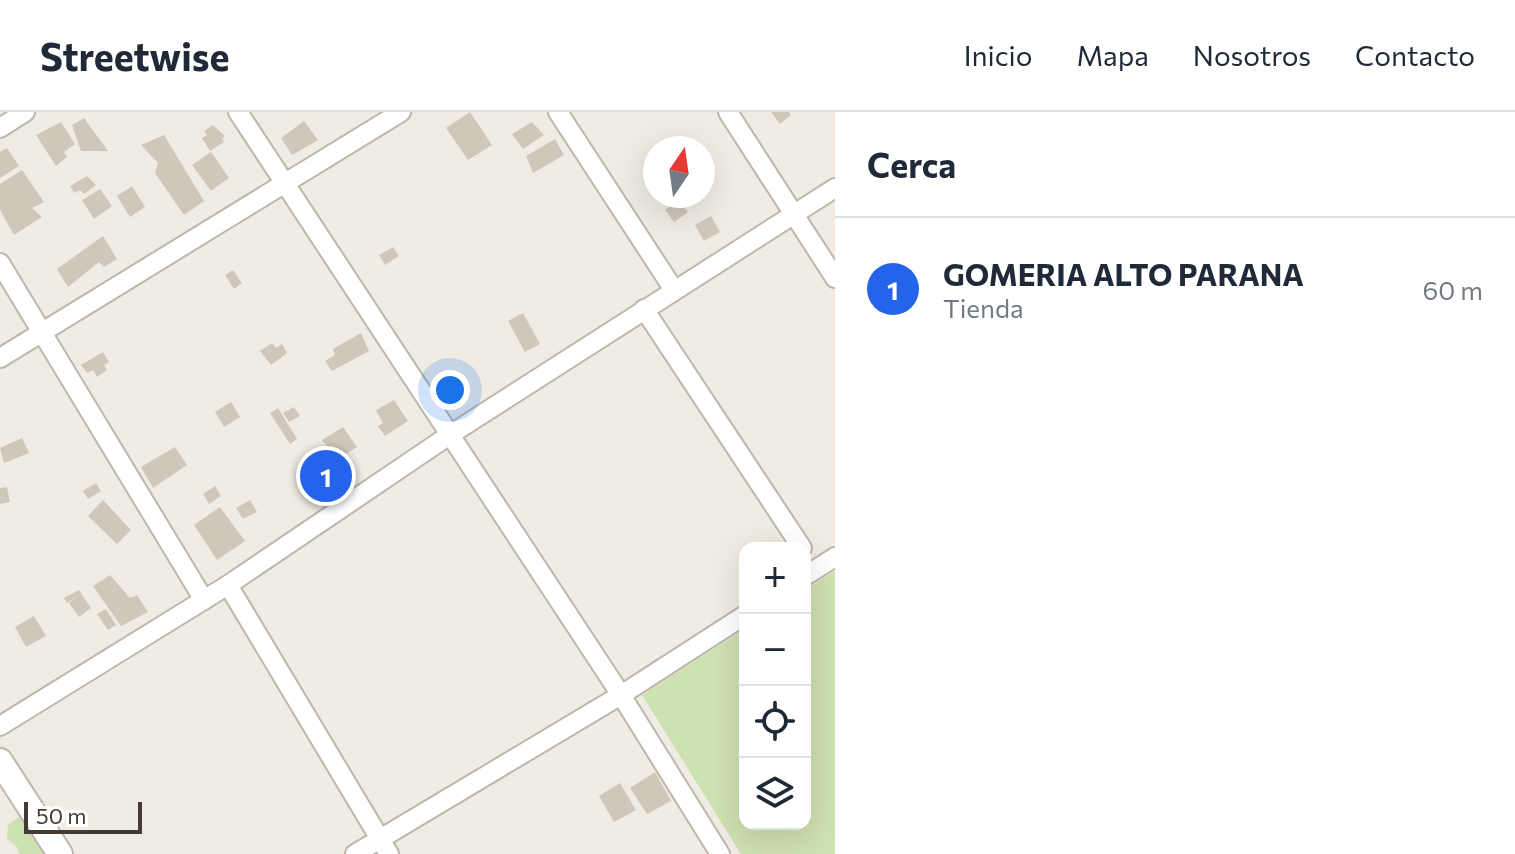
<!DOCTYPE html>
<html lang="es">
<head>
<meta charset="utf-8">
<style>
  :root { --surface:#fff; --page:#f6f6f7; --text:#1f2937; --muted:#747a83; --line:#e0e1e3; --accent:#2563eb }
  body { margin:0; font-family:Commissioner,sans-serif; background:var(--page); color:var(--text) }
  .controls { position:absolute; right:24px; bottom:24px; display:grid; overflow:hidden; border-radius:16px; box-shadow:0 8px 32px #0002 }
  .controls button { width:72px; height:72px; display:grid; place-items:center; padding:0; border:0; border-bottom:2px solid var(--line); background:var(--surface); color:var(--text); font:40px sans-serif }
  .compass { position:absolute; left:643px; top:24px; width:72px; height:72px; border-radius:50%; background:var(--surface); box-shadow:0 8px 32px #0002; rotate:13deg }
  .scale { position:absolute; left:24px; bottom:20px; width:118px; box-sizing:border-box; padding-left:8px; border:4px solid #423c35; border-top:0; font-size:22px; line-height:28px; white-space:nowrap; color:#423c35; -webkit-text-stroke:6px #fff; paint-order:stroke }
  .you { position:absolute; left:450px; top:278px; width:28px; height:28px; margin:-20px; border:6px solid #fff; border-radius:50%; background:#1a73e8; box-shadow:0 0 0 12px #1a73e833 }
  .badge { display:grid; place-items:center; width:52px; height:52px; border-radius:50%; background:var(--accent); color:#fff; font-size:26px; font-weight:700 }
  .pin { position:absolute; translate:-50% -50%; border:4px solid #fff; box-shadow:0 2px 8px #0006 }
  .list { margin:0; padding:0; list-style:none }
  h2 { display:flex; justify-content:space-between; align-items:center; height:104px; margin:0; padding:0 32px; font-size:34px }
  h2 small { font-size:26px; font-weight:400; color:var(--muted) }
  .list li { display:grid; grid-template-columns:52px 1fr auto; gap:24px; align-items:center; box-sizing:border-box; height:144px; padding:0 32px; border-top:2px solid var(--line) }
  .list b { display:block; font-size:30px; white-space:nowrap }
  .list p { margin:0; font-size:26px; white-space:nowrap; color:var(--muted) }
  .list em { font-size:26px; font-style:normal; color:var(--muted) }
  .icon { flex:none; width:44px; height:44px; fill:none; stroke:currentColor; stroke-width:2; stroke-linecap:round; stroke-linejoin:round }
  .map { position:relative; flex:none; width:835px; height:742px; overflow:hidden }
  header { display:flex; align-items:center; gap:48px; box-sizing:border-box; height:112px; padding:0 40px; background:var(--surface); border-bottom:2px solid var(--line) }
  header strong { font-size:38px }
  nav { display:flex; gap:44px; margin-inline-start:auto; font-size:28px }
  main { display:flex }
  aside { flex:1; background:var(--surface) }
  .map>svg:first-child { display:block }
</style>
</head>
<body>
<header>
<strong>Streetwise</strong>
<nav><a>Inicio</a><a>Mapa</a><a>Nosotros</a><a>Contacto</a></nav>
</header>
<main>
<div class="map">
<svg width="835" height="742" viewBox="0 0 835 742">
  <rect width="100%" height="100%" fill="#f0ece4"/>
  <g fill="#cee1b1">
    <polygon points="835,459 835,742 741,742 642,583 745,517 745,712 805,712 805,478"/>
    <polygon points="19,705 46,737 48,742 19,742 17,735 7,727 8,713"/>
  </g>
  <g fill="#d0c7bb">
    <polygon points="470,0 492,33 468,48 446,16"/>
    <polygon points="771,0 789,0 791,3 780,12"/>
    <polygon points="84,6 108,39 81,39 72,13"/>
    <polygon points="304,9 318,28 292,43 281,26"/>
    <polygon points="61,10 75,32 64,40 67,45 56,54 36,23"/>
    <polygon points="532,10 544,23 523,37 512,22"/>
    <polygon points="213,13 225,24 222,27 224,30 210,39 202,26 207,23 204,19"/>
    <polygon points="164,23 204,89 184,103 155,61 158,51 141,33"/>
    <polygon points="555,27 564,43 533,61 526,44"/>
    <polygon points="7,36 19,54 0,66 0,40"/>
    <polygon points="211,40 229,66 211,79 192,53"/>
    <polygon points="22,58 44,90 32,96 42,105 14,123 0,98 0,72"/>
    <polygon points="87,64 96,73 84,82 80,78 74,81 70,74"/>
    <polygon points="132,74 145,95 130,105 117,84"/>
    <polygon points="100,77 112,94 94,107 82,88"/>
    <polygon points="678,88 688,100 674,110 665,98"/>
    <polygon points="711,104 720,120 704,129 695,113"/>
    <polygon points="103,124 117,147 104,155 99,150 68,175 57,157"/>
    <polygon points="393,135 399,144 385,153 379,143"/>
    <polygon points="233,158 242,171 234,177 225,163"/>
    <polygon points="523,201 540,232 525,240 508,209"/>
    <polygon points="361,221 369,239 332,259 325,249 335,243 333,237"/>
    <polygon points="272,231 276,236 282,232 287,241 271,253 260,239"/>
    <polygon points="103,240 109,250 104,253 107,258 97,265 93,258 87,261 81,253"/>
    <polygon points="394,288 408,309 385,324 378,314 383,311 376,298"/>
    <polygon points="231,290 240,305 224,315 215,300"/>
    <polygon points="294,295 300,304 289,310 283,301"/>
    <polygon points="278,296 297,327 290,332 270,301"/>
    <polygon points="343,315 357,335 337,348 322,328"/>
    <polygon points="22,326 29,341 4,351 0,336"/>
    <polygon points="175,335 187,353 153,376 141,355"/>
    <polygon points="96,371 101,379 88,387 83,379"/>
    <polygon points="215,374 221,384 209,392 203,382"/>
    <polygon points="7,375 10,390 0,392 0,376"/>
    <polygon points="103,388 131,418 117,432 88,404"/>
    <polygon points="250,388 257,400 243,407 236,396"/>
    <polygon points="220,395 245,429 217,448 194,413"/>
    <polygon points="110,463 130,486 137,483 148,500 121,514 93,474"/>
    <polygon points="79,478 91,496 79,505 69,491 76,485 67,491 64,486"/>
    <polygon points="106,497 116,513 108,518 97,502"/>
    <polygon points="34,504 46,524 26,535 15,515"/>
    <polygon points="655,660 671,689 647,702 630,676"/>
    <polygon points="620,671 636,698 614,710 599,684"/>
  </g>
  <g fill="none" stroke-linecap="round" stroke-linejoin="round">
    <g stroke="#bdb6ab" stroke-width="22">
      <g id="minor">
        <polyline points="238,0 621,583 720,742"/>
        <polyline points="558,0 674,178"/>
        <polyline points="728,0 835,166"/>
        <polyline points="0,16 25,0"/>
        <polyline points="0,151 204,488"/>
        <polyline points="644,197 802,436"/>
        <polyline points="0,246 401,0"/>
        <polyline points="805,464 835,445"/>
        <polyline points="228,473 389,742"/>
        <polyline points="0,614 228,473 448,324 835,76"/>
        <polyline points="355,742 621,583 745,503"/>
      </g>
    </g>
    <g stroke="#bdb6ab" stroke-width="28">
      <polyline id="tertiary" points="0,649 60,742"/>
    </g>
    <use href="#minor" stroke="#fff" stroke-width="18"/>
    <use href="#tertiary" stroke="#fff" stroke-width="24"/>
  </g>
</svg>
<div class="controls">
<button>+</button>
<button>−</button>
<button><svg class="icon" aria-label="locate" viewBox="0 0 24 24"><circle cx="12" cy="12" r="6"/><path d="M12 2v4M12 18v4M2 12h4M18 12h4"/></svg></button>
<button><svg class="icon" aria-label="layers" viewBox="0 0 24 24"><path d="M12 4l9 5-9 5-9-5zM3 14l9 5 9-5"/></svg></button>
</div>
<svg class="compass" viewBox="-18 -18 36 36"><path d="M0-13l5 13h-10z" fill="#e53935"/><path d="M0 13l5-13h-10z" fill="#747a83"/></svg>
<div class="scale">50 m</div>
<div class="you"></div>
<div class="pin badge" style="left:326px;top:364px">1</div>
</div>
<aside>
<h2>Cerca<small></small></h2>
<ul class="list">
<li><span class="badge">1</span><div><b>GOMERIA ALTO PARANA</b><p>Tienda</p></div><em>60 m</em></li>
</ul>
</aside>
</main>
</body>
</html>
